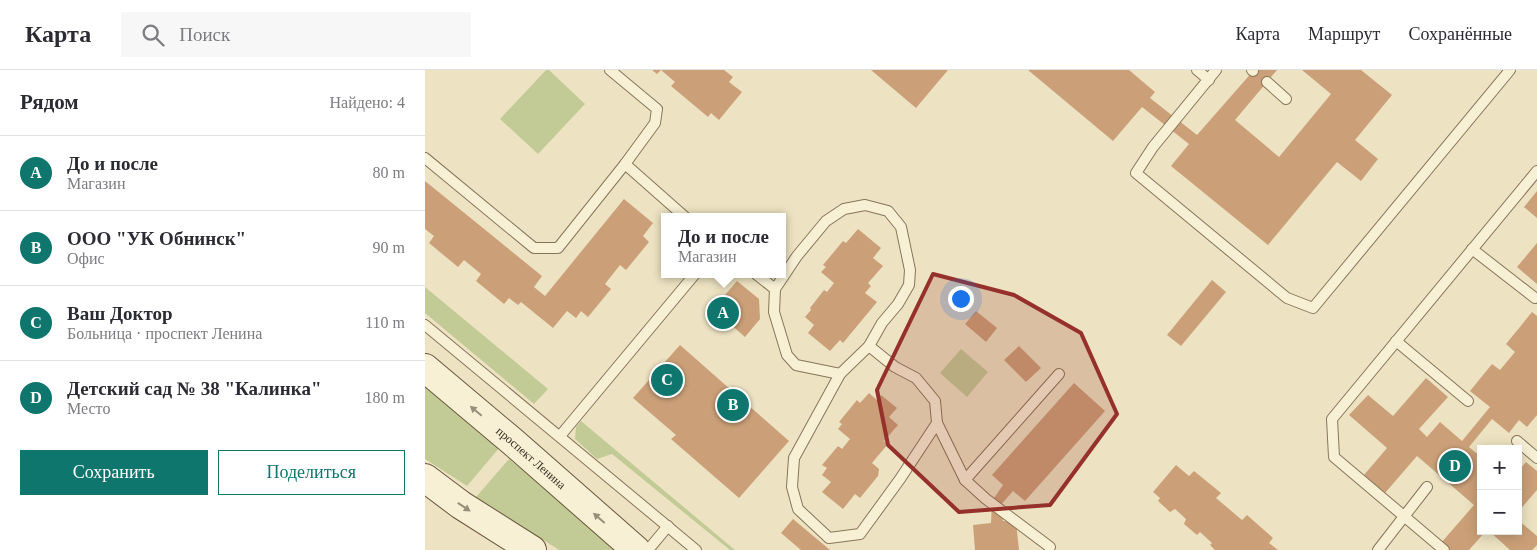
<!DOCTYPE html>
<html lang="ru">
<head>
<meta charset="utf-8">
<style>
  :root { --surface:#fff; --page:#f7f7f7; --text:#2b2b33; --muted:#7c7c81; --line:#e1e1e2; --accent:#0f766e }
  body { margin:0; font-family:Georgia,serif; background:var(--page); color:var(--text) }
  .controls { position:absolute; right:15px; bottom:15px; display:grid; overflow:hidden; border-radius:0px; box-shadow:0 2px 12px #0003 }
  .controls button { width:45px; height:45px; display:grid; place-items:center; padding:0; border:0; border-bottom:1px solid var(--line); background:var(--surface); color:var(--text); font:25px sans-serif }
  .you { position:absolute; left:535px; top:228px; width:18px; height:18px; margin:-12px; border:4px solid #fff; border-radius:50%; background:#1a73e8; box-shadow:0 0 0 8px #1a73e833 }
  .badge { display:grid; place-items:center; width:32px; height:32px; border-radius:50%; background:var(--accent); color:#fff; font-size:16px; font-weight:700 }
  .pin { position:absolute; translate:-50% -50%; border:2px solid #fff; box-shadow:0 1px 5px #0006 }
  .popup { position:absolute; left:236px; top:143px; width:125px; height:65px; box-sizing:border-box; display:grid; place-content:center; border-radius:0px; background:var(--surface); filter:drop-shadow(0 1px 4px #0005); font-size:16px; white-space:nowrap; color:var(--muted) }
  .popup b { font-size:19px; color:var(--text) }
  .popup::after { content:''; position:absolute; left:50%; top:100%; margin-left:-10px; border:10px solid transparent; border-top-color:var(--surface) }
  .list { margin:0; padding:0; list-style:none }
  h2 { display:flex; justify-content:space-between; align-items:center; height:65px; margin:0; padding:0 20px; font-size:21px }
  h2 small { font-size:16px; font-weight:400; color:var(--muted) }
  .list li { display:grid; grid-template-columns:32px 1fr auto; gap:15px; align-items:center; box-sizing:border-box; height:75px; padding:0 20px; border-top:1px solid var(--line) }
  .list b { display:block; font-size:19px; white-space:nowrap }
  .list p { margin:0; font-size:16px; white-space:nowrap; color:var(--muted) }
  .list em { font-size:16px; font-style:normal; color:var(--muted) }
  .actions { display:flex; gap:10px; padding:15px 20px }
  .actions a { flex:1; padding:11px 0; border:1px solid var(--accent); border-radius:0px; text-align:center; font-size:18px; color:var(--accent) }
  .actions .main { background:var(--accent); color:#fff }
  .icon { flex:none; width:28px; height:28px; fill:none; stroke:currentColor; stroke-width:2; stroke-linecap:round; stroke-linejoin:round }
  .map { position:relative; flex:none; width:1112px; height:480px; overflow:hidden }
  header { display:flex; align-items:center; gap:30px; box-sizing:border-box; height:70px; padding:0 25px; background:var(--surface); border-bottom:1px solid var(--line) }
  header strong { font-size:24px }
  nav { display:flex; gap:28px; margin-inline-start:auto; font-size:18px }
  .search { width:350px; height:45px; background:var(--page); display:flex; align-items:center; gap:12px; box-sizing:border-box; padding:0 18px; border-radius:0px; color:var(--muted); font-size:19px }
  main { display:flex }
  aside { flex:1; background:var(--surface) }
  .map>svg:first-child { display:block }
</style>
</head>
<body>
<header>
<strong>Карта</strong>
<div class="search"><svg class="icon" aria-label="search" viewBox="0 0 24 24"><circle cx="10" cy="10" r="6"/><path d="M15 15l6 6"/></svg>Поиск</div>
<nav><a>Карта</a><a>Маршрут</a><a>Сохранённые</a></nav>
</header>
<main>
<aside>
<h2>Рядом<small>Найдено: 4</small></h2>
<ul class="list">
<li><span class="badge">A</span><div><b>До и после</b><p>Магазин</p></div><em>80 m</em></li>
<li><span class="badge">B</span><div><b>ООО &quot;УК Обнинск&quot;</b><p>Офис</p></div><em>90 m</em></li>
<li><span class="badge">C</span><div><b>Ваш Доктор</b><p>Больница · проспект Ленина</p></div><em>110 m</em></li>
<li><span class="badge">D</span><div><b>Детский сад № 38 &quot;Калинка&quot;</b><p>Место</p></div><em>180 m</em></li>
</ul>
<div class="actions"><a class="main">Сохранить</a><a>Поделиться</a></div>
</aside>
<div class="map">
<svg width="1112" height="480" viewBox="0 0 1112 480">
  <rect width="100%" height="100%" fill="#ede3c2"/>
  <g fill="#c2cb96">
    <polygon points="121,0 124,0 160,34 113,84 75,49"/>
    <polygon points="0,217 123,319 109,334 0,243"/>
    <polygon points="536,279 563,302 542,327 515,303"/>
    <polygon points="0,312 75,377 42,416 0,389"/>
    <polygon points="156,351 310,480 305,480 187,384 172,389 150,369 151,357"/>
    <polygon points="84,389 197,480 134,480 51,427"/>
  </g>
  <g fill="#cba078">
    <polygon points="227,0 299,0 308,7 304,12 317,22 294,50 286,43 283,47 246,16 250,12 236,0 232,4"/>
    <polygon points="446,0 523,0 491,38"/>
    <polygon points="603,0 704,0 730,22 725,28 772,65 829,0 852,0 810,50 854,87 906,24 877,0 936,0 967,25 930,70 953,89 936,111 912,92 843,175 746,96 764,74 717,37 688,71"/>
    <polygon points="0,111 117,206 109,217 120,226 199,129 228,153 218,166 224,172 201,200 195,195 180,214 186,219 163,247 156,241 151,248 142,241 128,258 96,232 93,235 84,228 79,234 51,211 56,204 39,190 33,197 4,173 9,166 0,159"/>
    <polygon points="1112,121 1112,148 1099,137"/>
    <polygon points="433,159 456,178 448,188 458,196 443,213 446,216 440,223 452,232 418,273 415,270 405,281 383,263 389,255 380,247 386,240 385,238 399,220 402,222 409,213 396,202 401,197 398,195 418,171 421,173"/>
    <polygon points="1112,173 1112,214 1092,197"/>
    <polygon points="787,210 801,222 756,276 742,265"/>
    <polygon points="312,211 334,229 335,249 320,267 288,239"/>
    <polygon points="551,241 572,258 561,272 540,254"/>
    <polygon points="1107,242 1112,246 1112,345 1102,357 1094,350 1084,363 1067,349 1044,377 1056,387 1056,461 1061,461 1044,480 1024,480 1016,473 1049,435 992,386 960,423 939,405 962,378 924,345 943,325 968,346 1001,308 1023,327 994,359 1002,367 1015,352 1037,371 1065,337 1045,321 1067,294 1075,300 1090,282 1081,274"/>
    <polygon points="255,275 364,371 314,428 246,369 251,365 208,328"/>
    <polygon points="594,276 616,298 601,312 579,290"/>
    <polygon points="649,313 680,341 600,431 588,421 575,436 578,451 591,452 594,480 550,480 548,455 566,453 567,431 578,415 567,405"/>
    <polygon points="444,323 452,330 456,325 472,338 464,347 473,355 459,371 463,374 447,393 454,399 453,406 435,428 430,424 418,439 397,422 406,412 397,405 402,398 397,395 413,376 417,379 425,369 413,359 417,354 414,352 432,330 435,333"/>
    <polygon points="1101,392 1112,401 1112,420 1093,442 1093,401"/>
    <polygon points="751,395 764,406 769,401 796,423 791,428 817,450 822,445 848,468 844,473 853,480 790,480 785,475 787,473 775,462 772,465 759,454 761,449 750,439 745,442 733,431 735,428 728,422"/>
    <polygon points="368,449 405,480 376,480 356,463"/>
    <polygon points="1093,450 1112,466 1112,475 1107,480 1085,480 1064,461 1093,461"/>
  </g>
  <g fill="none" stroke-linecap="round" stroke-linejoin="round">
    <g stroke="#877559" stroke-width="12">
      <g id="service">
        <polyline points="772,0 784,10"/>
        <polyline points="791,0 728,77 711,103 862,228 888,238 1085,0"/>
        <polyline points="827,0 828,1"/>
        <polyline points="842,12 861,29"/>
        <polyline points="0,88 109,178 133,178 200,94 230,53 232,39 185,0"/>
        <polyline points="200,94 260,147"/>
        <polygon points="440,135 463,141 476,157 485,200 484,215 473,234 457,253 444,276 415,304 371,295 362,285 349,242 350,219 372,186 401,151 419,139"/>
        <polyline points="1047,179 1110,228"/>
        <polyline points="331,204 350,219"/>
        <polyline points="0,255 271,480"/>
        <polyline points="971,271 1043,331"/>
        <polyline points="444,276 470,297 491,308 510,331 512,353"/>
        <polyline points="415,304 369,388 367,417 373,439 404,468 435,464 475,409 512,353 540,410"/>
        <polyline points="135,366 270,204"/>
        <polyline points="1092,371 1112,388"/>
        <polyline points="625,477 561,429 540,410 634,304"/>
        <polyline points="223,480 243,456"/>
        <polyline points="953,480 1002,417"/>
        <polyline points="1019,480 909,387 907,349 1112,101"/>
      </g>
    </g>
    <g stroke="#69563c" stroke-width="30">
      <g id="secondary">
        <path id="s1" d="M0 298 88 372 211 480"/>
        <polyline points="0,408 36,435 107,480"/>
      </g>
    </g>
    <use href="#service" stroke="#f8f0d5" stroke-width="10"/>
    <use href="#secondary" stroke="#f8f0d5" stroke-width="28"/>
  </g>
  <defs><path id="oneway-solid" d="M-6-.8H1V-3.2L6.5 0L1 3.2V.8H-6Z" transform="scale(1.25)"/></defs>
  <g fill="#988e79">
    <use href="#oneway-solid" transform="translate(51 341) rotate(-140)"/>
    <use href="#oneway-solid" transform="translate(39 437) rotate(34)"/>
    <use href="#oneway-solid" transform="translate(174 448) rotate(-139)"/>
  </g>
  <path fill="#95302a" fill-opacity="0.2" stroke="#95302a" stroke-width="4" stroke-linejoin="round" d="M508 204 589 225 656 263 692 344 625 435 534 442 463 375 452 320Z"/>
  <g text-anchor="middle" stroke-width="4" stroke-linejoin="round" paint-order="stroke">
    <g font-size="12" fill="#372b1d" stroke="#f5edd1">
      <text dy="4" stroke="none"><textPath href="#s1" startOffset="139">проспект Ленина</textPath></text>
    </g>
  </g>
</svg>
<div class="controls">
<button>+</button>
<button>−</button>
</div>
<div class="you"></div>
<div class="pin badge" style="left:298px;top:243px">A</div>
<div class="popup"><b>До и после</b>Магазин</div>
<div class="pin badge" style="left:308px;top:335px">B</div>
<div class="pin badge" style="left:242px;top:310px">C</div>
<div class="pin badge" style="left:1030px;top:396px">D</div>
</div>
</main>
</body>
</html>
